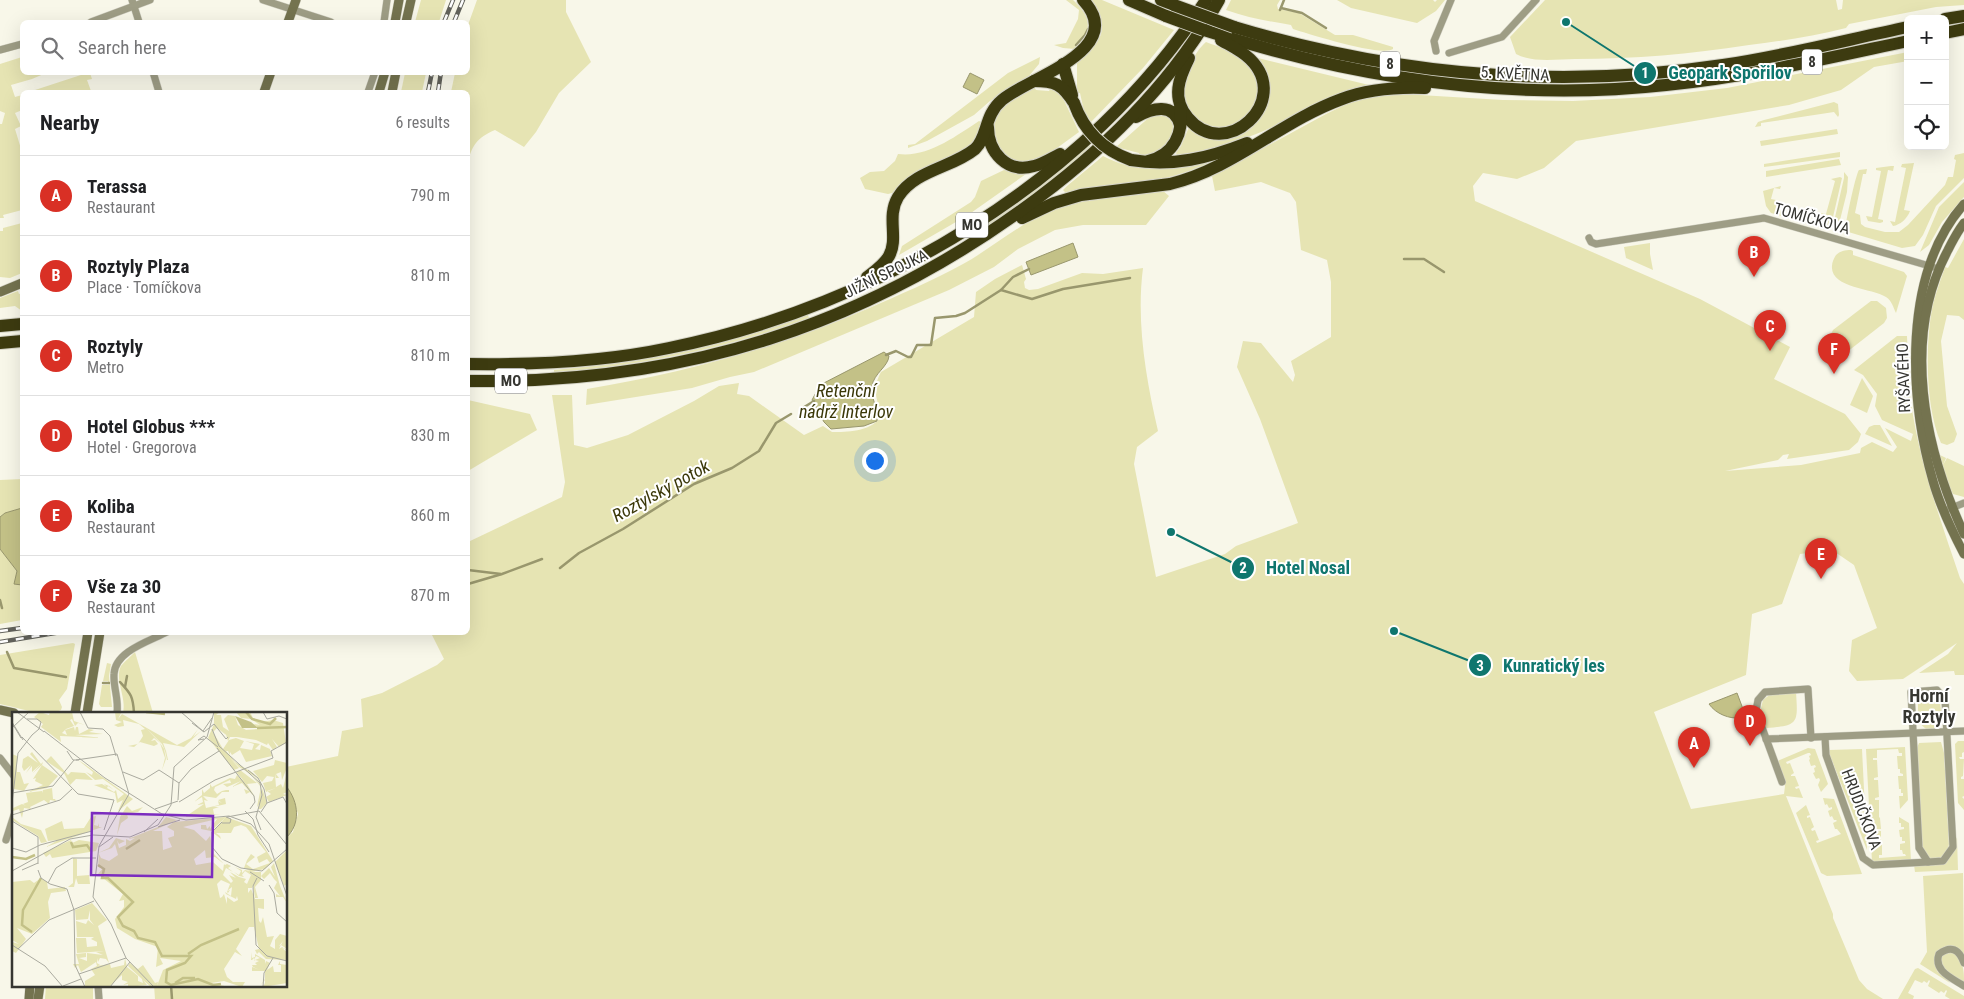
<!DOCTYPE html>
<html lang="en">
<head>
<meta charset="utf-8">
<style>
  :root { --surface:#fff; --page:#f6f6f6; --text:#202124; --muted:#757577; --line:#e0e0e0; --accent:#d93025 }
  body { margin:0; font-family:"Roboto Condensed",sans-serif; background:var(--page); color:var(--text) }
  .controls { position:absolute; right:15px; top:15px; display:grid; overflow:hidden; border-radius:8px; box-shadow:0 5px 20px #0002 }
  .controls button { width:45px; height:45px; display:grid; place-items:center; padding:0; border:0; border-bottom:1px solid var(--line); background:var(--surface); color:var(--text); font:25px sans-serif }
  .you { position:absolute; left:874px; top:460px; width:18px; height:18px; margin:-12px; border:4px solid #fff; border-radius:50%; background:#1a73e8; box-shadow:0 0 0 8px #1a73e833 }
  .badge { display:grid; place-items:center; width:32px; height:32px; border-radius:50%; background:var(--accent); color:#fff; font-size:16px; font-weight:700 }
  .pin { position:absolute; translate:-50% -41px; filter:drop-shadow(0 1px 2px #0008) }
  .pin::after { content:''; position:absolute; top:26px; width:18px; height:15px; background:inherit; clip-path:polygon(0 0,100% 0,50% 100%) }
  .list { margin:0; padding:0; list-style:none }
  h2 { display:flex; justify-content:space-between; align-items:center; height:65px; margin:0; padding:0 20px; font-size:21px }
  h2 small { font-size:16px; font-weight:400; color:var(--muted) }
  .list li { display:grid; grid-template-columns:32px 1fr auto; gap:15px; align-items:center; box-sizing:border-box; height:80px; padding:0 20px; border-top:1px solid var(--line) }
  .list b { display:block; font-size:19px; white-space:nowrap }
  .list p { margin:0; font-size:16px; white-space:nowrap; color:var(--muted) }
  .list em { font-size:16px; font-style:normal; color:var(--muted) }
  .icon { flex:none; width:28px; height:28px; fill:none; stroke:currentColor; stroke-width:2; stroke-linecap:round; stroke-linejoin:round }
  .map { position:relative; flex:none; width:1964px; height:999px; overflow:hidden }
  .search { position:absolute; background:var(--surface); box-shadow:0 5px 20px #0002; left:20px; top:20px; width:450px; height:55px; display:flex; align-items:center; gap:12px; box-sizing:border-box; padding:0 18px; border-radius:8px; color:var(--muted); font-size:19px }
  .panel { position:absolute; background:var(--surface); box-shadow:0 5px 20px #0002; left:20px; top:90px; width:450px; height:545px; border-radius:8px }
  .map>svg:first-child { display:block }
</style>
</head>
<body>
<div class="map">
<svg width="1964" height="999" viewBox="0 0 1964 999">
  <rect width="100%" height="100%" fill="#f8f7e9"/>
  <g fill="#e6e4b3">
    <polygon points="421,0 446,0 439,22 415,22"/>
    <path d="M477 0H566V12L591 62 559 93 536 132 524 147 495 130C478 137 471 146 468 163V92H451L455 73 468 72V25Z"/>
    <path d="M1066 0H1073C1092 18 1093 30 1075 49L1063 48 1054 45 1066 43 1078 19 1079 10Z"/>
    <path d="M1090 0H1102L1174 30 1143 68 1091 122 1084 111 1080 93H1077V63C1101 39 1112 33 1090 0Z"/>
    <path d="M1231 0H1280L1277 5 1278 9 1299 13 1335 35H1353L1393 47V49C1381 57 1309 34 1293 29L1291 25C1268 21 1248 18 1226 10Z"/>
    <polygon points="1337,0 1433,0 1435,2 1437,0 1445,0 1436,11 1417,23 1351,8"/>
    <path d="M1545 0H1836L1838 10 1842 9 1843 0H1964V5L1936 7 1849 24 1846 28C1814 36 1782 41 1749 45 1689 54 1636 59 1575 59 1557 59 1533 63 1516 54L1510 37Z"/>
    <path d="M1206 42C1219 47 1237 52 1247 63 1264 82 1260 107 1240 123 1237 125 1233 125 1229 126 1208 131 1184 117 1184 93 1184 76 1193 53 1206 42Z"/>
    <path d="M1908 52V61L1874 67 1841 90 1789 105 1576 141 1544 168 1517 179 1483 173 1473 186 1475 201 1700 299 1790 347 1774 379 1845 414 1861 434 1858 442 1849 450 1787 459 1789 454 1783 455 1778 460 1725 471 1801 465 1860 453 1861 448 1872 442 1893 452 1897 447 1885 428 1911 441 1913 434 1882 420 1875 406 1877 394 1863 375 1854 370 1897 336H1907C1908 350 1907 365 1908 378 1914 447 1938 513 1960 578L1964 584V675H1955L1954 671 1919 673 1948 654 1957 643 1903 679 1857 681 1849 671 1852 640 1877 628 1854 565 1832 550 1800 554 1782 604 1752 614 1746 675 1654 712 1691 809 1784 794 1785 786 1775 762 1808 748 1815 749 1828 784 1821 792 1818 785 1820 780 1819 778 1816 779 1813 773 1815 772 1814 768 1816 767 1815 765 1811 766 1809 760 1810 759 1809 756 1811 755 1810 753H1808L1786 762 1787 764 1790 763 1794 773 1791 775V776H1795L1799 786 1795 787 1796 789 1799 788 1803 798 1786 796 1833 914V918L1859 980 1867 989 1883 999H155L154 985H286V838L293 832 298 814 294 801 286 786V767L338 756 342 731 363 727 361 699 382 693 437 665 444 659 431 633 468 632V542L562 497 565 482 552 395H572L574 445 587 448 628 435 694 401 719 386 739 383 737 394 749 396 804 435 823 426 832 432C847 432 869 432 880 418 879 397 870 393 881 372L974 317 976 292 995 279 1022 265 1026 279 1024 282 1025 288 1029 290 1038 289 1082 273 1103 274 1143 268C1136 322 1146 379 1158 431L1137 447 1134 464 1156 577 1225 554 1236 546 1298 523 1260 419 1237 367 1243 341 1261 343 1293 382 1295 375 1291 361 1331 337V282L1327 260 1301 250 1296 202 1290 193 1261 182 1215 191 1212 176 1326 114 1353 101 1379 95 1403 94 1503 100 1573 101 1650 97 1727 88Z"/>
    <polygon points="22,57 22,72 46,73 32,79 11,85 15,97 22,95 22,110 15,113 21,126 15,129 22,152 22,210 3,215 4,218 0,218 0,124 2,124 5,113 0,111 0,64"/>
    <polygon points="1040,57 1039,64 1028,77 990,101 974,115 927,141 908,148 908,145 915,144 1008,73"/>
    <path d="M1258 58 1369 85C1335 92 1308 110 1277 125 1245 140 1212 150 1177 155L1176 153 1181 146 1189 127C1201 137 1213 135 1229 136 1238 136 1246 133 1253 126 1279 103 1253 84 1258 58Z"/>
    <polygon points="87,73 90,73 92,79 87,80 91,91 32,92 35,91 35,90"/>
    <polygon points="405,73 426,73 422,92 401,92"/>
    <path d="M1052 86 1060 92 1079 132 1046 156 1022 163 1004 156C1000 150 994 142 993 135 990 109 1016 98 1034 87L1036 90 1049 91Z"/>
    <polygon points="1834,102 1838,104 1839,115 1838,117 1834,112 1761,123 1761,126 1755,127 1758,122 1764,120"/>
    <path d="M1154 113 1170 116C1171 120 1174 124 1175 128 1176 146 1155 154 1140 157L1139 153 1116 147Z"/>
    <path d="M979 121 981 122 975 144 896 192 888 194 865 189 860 178 870 172 884 171 895 161 898 154C927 158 956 136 979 121Z"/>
    <polygon points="1837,129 1838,134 1761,146 1760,141"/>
    <polygon points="1089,144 1091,147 1052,181 981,232 979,228"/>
    <polygon points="1840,152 1840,157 1764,167 1764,164"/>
    <path d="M1964 153V178L1936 206 1923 235 1915 246 1902 248 1845 231C1845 224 1856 173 1859 170L1867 169 1866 174H1863L1855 213 1860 215 1861 224 1865 227 1885 232H1899L1908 225 1945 185 1948 177H1953L1956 160 1954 159 1955 155Z"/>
    <path d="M1103 156C1140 176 1171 166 1210 160V162C1166 184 1114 187 1066 193L1063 190 1067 186Z"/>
    <polygon points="1839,159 1841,165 1766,177 1766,171"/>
    <path d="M1914 163 1904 210 1910 211C1907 219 1900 225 1893 226L1890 221 1895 222 1906 168 1901 167 1902 164Z"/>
    <polygon points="1891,166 1894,166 1893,171 1888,170 1878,219 1883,220 1883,222 1880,223 1868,221 1866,216 1872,217 1881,171 1876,170 1876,168"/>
    <polygon points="1004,170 1026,174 968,215 899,255 902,246 971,202 975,197 981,181"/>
    <polygon points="1844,172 1848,177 1847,192 1838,228 1833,226 1844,178"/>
    <path d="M1840 177 1842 178 1830 230 1771 213 1766 206 1763 191 1781 186 1780 189 1774 188 1771 199 1776 200V206C1784 215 1803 222 1815 220L1821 213 1826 214 1835 181 1831 179Z"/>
    <polygon points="1964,182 1964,197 1942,222 1929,245 1920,252 1939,207"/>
    <path d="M1162 190 1169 196 1146 225H1083L1055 230 1018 249 994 267 949 290 754 372 730 377 692 388 586 405 587 389C683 373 777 348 867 309 899 295 932 281 963 264 992 248 1017 226 1047 212 1083 196 1124 197 1162 190Z"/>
    <polygon points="21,220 22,220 22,273 10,278 0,277 0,231 3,231 3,228 22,223"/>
    <path d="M1964 239V320L1959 316 1947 315 1941 341 1947 406 1957 434 1954 442 1947 445 1941 443C1925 407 1925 342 1933 304 1936 292 1941 279 1945 267L1948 268Z"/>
    <polygon points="1650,243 1650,254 1653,270 1626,258 1624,247"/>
    <path d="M1851 250 1853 251V255L1904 272 1907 276 1896 313C1893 307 1892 301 1886 297 1872 288 1830 288 1832 266 1832 262 1834 258 1836 255 1840 251 1845 250 1851 250Z"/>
    <polygon points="18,291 19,294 22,293 22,311 15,306 0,308 0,298"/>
    <polygon points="1871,301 1877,301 1886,308 1887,318 1884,323 1847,352 1841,353 1834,351 1828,340 1833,330"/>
    <path d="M806 315H808L809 318C723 350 644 364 554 374V370C641 362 724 346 806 315Z"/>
    <polygon points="1862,378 1873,396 1867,413 1850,405"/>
    <polygon points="468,400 530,414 537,430 468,471"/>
    <polygon points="1874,425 1880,425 1892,446 1865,434 1869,427"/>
    <polygon points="1940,455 1946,458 1943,465 1947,458 1964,466 1964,497 1953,494 1947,482"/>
    <polygon points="22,479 22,508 5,513 0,517 0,480"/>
    <polygon points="0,549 17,571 14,584 22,585 22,620 0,624"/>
    <path d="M73 643 75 644 67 689 59 700 62 707 61 710C44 717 19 708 0 704V655Z"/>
    <path d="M135 652 153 713H123C127 698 114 679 121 666 125 661 131 656 135 652Z"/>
    <polygon points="107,663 111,664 109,676 112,707 101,707 99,704 102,685 109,685 108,681 103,681"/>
    <path d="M1796 692C1798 723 1799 726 1766 728L1760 712 1763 700 1772 693Z"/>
    <polygon points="1927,697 1936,698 1940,702 1942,720 1935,728 1926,729 1918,722 1918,704"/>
    <polygon points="1958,741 1964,741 1964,752 1962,753 1962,757 1959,757 1960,759 1964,759 1963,776 1961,777 1961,779 1964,779 1964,796 1962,797 1964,799 1964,810 1958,803 1955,744"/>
    <path d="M1941 742 1944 753 1949 844C1948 857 1937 862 1926 856L1921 845 1917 748 1919 743Z"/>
    <polygon points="1905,747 1908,800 1900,809 1899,796 1903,796 1903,793 1901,793 1901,789 1899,789 1898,776 1903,776 1903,774 1900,773 1900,769 1898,769 1897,756 1902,756 1902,753 1899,753 1898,749 1877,750 1877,758 1873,758 1873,760 1877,760 1878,777 1874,778 1874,780 1878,780 1879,797 1875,798 1875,800 1879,800 1879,817 1880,818 1881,829 1877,829 1877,831 1881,831 1881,842 1878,842 1878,844 1882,844 1882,855 1879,855 1879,858 1906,856 1905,854 1903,854 1902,850 1900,850 1900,844 1905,843 1905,841 1902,841 1902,837 1900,837 1899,830 1904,829 1904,827 1901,827 1901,823 1899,823 1899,817 1909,823 1911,861 1872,862 1866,749"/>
    <polygon points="1862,749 1867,850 1829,753 1829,750"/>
    <polygon points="1823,798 1834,799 1862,874 1827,876 1821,873 1796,813 1806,805 1810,815 1807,816 1807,818 1810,817 1814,827 1811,829 1812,831 1815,830 1819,840 1816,841 1817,843 1841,834 1837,829 1835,829 1833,823 1837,821 1836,820 1834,820 1832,816 1830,817 1828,811 1832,809 1832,807 1829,808 1827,804 1825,805"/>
    <polygon points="1957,837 1958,870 1915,872 1914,865 1935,864 1954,843"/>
    <polygon points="1963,873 1964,956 1952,946 1935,960 1937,971 1946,978 1950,983 1920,964 1927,952 1923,876"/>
    <path d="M1951 951C1963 959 1964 968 1964 983L1943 970 1940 960 1943 954Z"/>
    <polygon points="1918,968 1964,996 1964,999 1950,999 1945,996 1947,991 1946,990 1944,993 1941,991 1939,993 1928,986 1930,981 1929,980 1927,983 1924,981 1922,983 1915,980 1908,993 1914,996 1913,999 1898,999 1915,969"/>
    <polygon points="46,985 93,985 93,999 45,999"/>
  </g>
  <g fill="#c3c187" stroke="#99976d">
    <polygon points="970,73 984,80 977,94 963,87"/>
    <polygon points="1073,243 1078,257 1031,275 1026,262"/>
    <path d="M884 352 889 356C888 367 874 373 872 386 870 398 879 408 877 421L864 426 831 429 824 422 812 400 820 385Z"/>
    <polygon points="22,508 22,585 14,584 17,571 0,549 0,517 5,513"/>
    <path d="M1737 693 1743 709 1741 718C1729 719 1716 714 1709 704Z"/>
    <path d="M286 786C299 802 301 824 286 838Z"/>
  </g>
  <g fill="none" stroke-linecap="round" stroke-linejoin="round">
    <g stroke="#99976d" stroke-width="2.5">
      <polyline points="1281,8 1302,13 1326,28"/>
      <polyline points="1280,10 1284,0"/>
      <polyline points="1076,45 1085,35 1088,29"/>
      <polyline points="1404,259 1424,259 1444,272"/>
      <polyline points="1001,290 1032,299 1063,289 1130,278"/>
      <polyline points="886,355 896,351 908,357 911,357 917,345 931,345 935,318 956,316 965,313 1001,290 1013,277 1029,269"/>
      <polyline points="801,409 814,401"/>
      <polyline points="560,568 579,553 623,529 694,484 732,468 759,451 776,423 791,414"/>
      <polyline points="468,570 501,574"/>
      <polyline points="468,584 502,574 542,559"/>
      <polyline points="0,600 2,608"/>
      <polyline points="7,652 14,668 66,677"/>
      <path d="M120 682C131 694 133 696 134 713"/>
      <polyline points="103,683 109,683"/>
      <polyline points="125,687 127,676"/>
      <polyline points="171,985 172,999"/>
    </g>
    <g stroke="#d5d4c8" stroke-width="8">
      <g id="street">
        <polyline points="132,0 139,22"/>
        <polyline points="263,0 331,22"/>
        <polyline points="91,22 150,0"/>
        <polyline points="384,22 387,0"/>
        <polyline points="0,50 22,44"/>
        <polyline points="1436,51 1434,41 1451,0"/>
        <polyline points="1449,53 1502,37 1536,0"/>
        <polyline points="153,72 159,92"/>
        <polyline points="368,92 375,72"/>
        <polyline points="1589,238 1591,242 1596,244 1764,218 1933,267"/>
        <polyline points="1949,509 1964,503"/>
        <polygon points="1937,690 1945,699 1953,847 1943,861 1928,862 1919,848 1911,692"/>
        <path d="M117 713C119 699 113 687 114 674 115 651 150 641 167 632"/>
        <polyline points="1825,737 1826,755 1863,858 1873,865 1928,862"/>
        <polyline points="1766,739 1964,731"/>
        <polyline points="0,758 14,776"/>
        <polyline points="1782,782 1756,711 1758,700 1765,692 1808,689 1811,738"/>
        <polyline points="6,840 14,815"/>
        <path d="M1964 963C1959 949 1951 945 1939 954 1933 971 1952 978 1964 986"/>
        <polyline points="98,985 99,999"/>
      </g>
    </g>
    <g stroke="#d5d4c8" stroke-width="10">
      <g id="secondary">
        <polyline points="288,22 296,0"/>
        <polyline points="395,22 399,0"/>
        <polyline points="406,22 411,0"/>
        <polyline points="264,92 271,72"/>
        <polyline points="379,92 385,72"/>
        <polyline points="392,92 396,72"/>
        <path d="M1964 204C1902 274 1909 397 1933 481 1940 506 1952 531 1964 554"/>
        <path d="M1964 223C1958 231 1953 240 1948 250 1901 338 1924 447 1964 534"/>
        <polyline points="0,292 22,283"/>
        <polyline points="0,710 14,713"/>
        <polyline points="75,713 88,632"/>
        <polyline points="87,713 100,632"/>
        <polyline points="29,999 30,985"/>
        <polyline points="38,999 40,985"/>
      </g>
    </g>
    <g stroke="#d5d4c8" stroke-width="14">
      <g id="highway">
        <polyline points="1129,0 1166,16"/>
        <polyline points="1161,0 1174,5"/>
        <polyline points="1945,19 1964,16"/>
        <path d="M1234 27C1394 75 1558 90 1723 65 1785 56 1846 40 1908 27"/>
        <path d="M1204 30C1353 78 1510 102 1666 85 1748 77 1828 58 1908 41"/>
        <polyline points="1945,33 1964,29"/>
        <path d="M1189 58C1179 78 1171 98 1188 118 1225 163 1293 101 1250 59 1242 51 1231 46 1221 40"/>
        <polyline points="1063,64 1072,95"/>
        <path d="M1034 81C1055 81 1062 84 1074 103"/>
        <path d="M1136 117C1152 108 1174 102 1180 125"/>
        <path d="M988 127C988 152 1007 174 1034 166 1043 164 1052 158 1060 154"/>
        <path d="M1131 160C1173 167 1209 158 1247 143"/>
        <path d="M1148 161C1174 155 1184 133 1180 108"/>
        <path d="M1022 218 1054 203 1081 195 1170 184C1233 169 1281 121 1342 99 1368 89 1397 87 1425 88"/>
        <path d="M867 277C875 271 884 265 889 256 899 238 886 217 898 197 915 170 952 168 975 149 988 137 984 115 1002 100 1029 77 1129 50 1083 0"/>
        <polyline points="0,326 22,324"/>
        <polyline points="0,343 22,341"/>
        <path d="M468 364C535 365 603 362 669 348 877 307 1090 180 1206 0"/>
        <path d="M468 381C682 384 866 327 1038 198 1110 144 1175 79 1219 0"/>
      </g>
    </g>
    <use href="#street" stroke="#9e9d85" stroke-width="7"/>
    <use href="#secondary" stroke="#74734f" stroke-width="9"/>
    <use href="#highway" stroke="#3d3b10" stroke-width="12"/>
    <g stroke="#62625b" stroke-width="4.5">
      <g id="rail">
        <polyline points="444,22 453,0"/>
        <polyline points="454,22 463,0"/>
        <polyline points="428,92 432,72"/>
        <polyline points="438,92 441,72"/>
        <polyline points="0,631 22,628"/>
        <polyline points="0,642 61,632"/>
      </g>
    </g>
    <use href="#rail" stroke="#fff" stroke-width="2.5" stroke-dasharray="8" stroke-linecap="butt"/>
    <g stroke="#d5d4c8" stroke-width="14" stroke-linecap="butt">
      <g id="highway-bridge">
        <polyline points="1174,5 1234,27"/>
        <polyline points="1166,16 1204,30"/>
        <path d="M1074 103C1084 131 1103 150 1131 160"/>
      </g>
    </g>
    <use href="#highway-bridge" stroke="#3d3b10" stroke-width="12"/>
  </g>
  <g text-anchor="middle" stroke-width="4" stroke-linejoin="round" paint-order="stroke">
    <g fill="#fff" stroke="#72726f" stroke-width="1">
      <rect x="1802" y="49.5" width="20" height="25" rx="4"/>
      <rect x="1380" y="51.5" width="20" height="25" rx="4"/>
      <rect x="956" y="212.5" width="32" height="25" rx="4"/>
      <rect x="495" y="368.5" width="32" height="25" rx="4"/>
    </g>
    <g font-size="15" font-weight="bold" fill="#363631">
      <text x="1812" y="67">8</text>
      <text x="1390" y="69">8</text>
      <text x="972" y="230">MO</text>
      <text x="511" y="386">MO</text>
    </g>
    <g font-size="16" fill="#363631" stroke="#fff">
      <text transform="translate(1515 73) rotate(3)" y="6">5. KVĚTNA</text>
      <text transform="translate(1812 218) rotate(16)" y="6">TOMÍČKOVA</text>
      <text transform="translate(886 273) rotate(-26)" y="6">JIŽNÍ SPOJKA</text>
      <text transform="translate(1903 378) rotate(-92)" y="6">RYŠAVÉHO</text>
      <text transform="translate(1862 809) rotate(69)" y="6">HRUDIČKOVA</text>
    </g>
    <g font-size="18" font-style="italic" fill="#3a3708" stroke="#fff">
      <text x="846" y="397">Retenční<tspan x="846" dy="21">nádrž Interlov</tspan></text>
      <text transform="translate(661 491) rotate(-29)" y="6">Roztylský potok</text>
    </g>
    <g font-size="18" font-weight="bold" fill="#363631" stroke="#fff">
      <text x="1929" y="702">Horní<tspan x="1929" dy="21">Roztyly</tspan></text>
    </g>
  </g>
  <g transform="translate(12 712)">
    <rect width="275" height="275" fill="#f8f7e9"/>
    <path d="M28 0 37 3 38 0H60L62 9 73 13 66 11 63 14 60 7 58 8 62 14 54 17 50 21 55 23 53 18 62 15 63 19 64 15H66L67 22 77 17 82 18 77 20 91 22 63 23 91 26 48 24 49 30 29 15 31 12 22 5ZM103 0 109 1 106 7 110 2 165 33 179 26 186 17 181 25 189 19 172 35 151 31 154 39 156 48H155L153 39 150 32 134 16 148 31 152 37 154 47 150 58 153 46 148 31 142 26 139 29 143 28 146 32 142 34 128 30 122 35 116 34 126 32 131 24 129 18 133 17 127 12 111 8 112 14 106 15 102 13 110 10 104 8ZM202 0H208L204 3H209L211 15 217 19 212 7 216 3 223 4 226 13 234 18 246 17 242 12 248 13 239 7 229 6 224 0H238L241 6 250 10 261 8 271 11 274 31 267 35 260 27 265 35 261 38 256 31 255 33 244 28 225 25H218L216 29 214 23 217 25 205 16 201 20 211 37 217 28 224 26 232 29 228 36 240 38 242 32 233 29 248 32 243 37 248 38 249 33 258 37 260 44 234 50 228 38 220 43 218 40V43L216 39H214L223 50 241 61 248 70 255 91 249 97H246L248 91 245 95 249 75 239 63 247 71 249 75V78L250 85V76L246 68 242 64 227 55 217 45 227 56 222 58 196 26 202 12ZM20 40 29 52 31 50 30 53 46 64 35 76 16 80 31 73 23 69 24 66 21 67 30 53 21 61 29 52 20 60V54L14 61 19 53 12 59 10 55 11 47 16 44 26 51 18 42ZM0 42 5 44V60H8L12 72 17 71 12 79 2 77 0 80ZM39 44 56 63 59 60 73 61 81 68 64 67 58 73 52 61 34 49ZM66 48 71 51 121 87 106 99 111 88 105 91 103 81 82 73 90 72 95 75 92 72 97 74 102 78 96 74 95 76 102 80 104 78 106 87 112 82 91 67 83 68 74 60 80 63 81 60ZM263 48 275 51 274 58 270 68 269 60 264 62 267 66H264L263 62 264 75 269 72 271 76 274 64 275 80 271 82 275 83 257 90 254 85 259 82 255 79 264 76 254 80 251 71 260 69 262 65 255 64 250 70 241 59 262 53ZM228 58 245 71 235 72 243 85 238 80 234 82 232 77 237 79 230 71 220 75 229 69 215 75 211 72 219 71 218 68 203 75 202 78 205 82 210 79 214 78H217V80H210L204 86 191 84 196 89 205 88 196 89 192 88 194 96 207 93 206 89 210 91 206 88 213 86 214 92 201 95H207L201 97 202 102H209L173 105 192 92 185 93 191 90 190 85 182 90 190 83V77L192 81 198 76V72L200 75 218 66 223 67 225 63 232 69 224 60ZM40 76 41 87H43L44 89 38 88 37 92 32 88 18 95 19 97 12 96 10 106 7 97 1 99V96L10 92 14 94 11 92 16 90 14 81 30 79V81L31 78ZM115 94 120 99 131 95 126 100 115 102 116 106 109 111 105 123 108 105ZM84 104 82 113 86 114 87 111V115H90L34 135 46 128 36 129 33 117 50 109 52 117 72 116 79 105ZM0 105 9 112 29 118 35 130 29 131 26 124 0 108ZM154 105 165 108 141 119H150L151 138 160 135 156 126 162 124V119L155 115 162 110 214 105 199 119 189 117V113H194L195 117 198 114V117L205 107 171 115 182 118 194 129 198 124 202 142 213 153 215 152 219 154 216 156 221 160 214 156 211 163 219 171 221 169 217 163 224 166 218 160 227 165 234 167 232 170 235 172 239 163 233 159 230 163 232 165 227 164 222 160 227 163 229 159 223 155 230 158V161L233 158 238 159 232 156 235 148 239 142 243 145 234 152 241 157 258 151 255 147 247 151 245 145 254 140 234 115 229 113 222 115 219 121H204L208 124 209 127 200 120 214 105 239 114 261 149 253 157 239 160H249V168L243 175 246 186H243L241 173 243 167 240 176H236V181L239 177 243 187H252V197L246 196 247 209 249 211 251 205 255 225 262 224 258 234 263 237V228L268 222 275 224V237L269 233 271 229 267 234 269 233 267 237 270 235 275 238 270 236 275 240V248L254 247 247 240 245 242 243 238 247 237 242 215H237L224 237 230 244 223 240 212 257 215 265 221 270H233L230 275 212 269 199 271 217 275H139L131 268 135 273 116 275V272L111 273 116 270 110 268V263L97 275H73V269L83 263 79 257 85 254 84 250 69 260 66 253 63 256 61 252H67L64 242 74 241V245L67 246 75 249V241L91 243 84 240 92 239 65 241 64 226H74L75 235 85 234V230L79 227 82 225H65L64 209 74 212 76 208 82 213 78 208V198L76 207 64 208 63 198 80 191 95 208 86 214 97 251 94 247 88 246 86 250 85 246V251L88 253 85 254 98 252 99 256 112 253 113 246 115 255 126 264V269L131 271 130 267 116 254 118 251 126 257 131 253 143 271 146 270 145 274 151 258 169 249 148 246 151 252 144 255 146 235 123 227 105 216 103 207 112 195V188L107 189 111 182 86 162 91 156 86 155 87 142 89 146 97 149 106 143 103 132 100 136 86 141 97 136 104 126 113 129 107 132 105 128 107 136 114 133V127L118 129 123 126 116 127 146 115ZM193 138 194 146 203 145 212 152 211 159 201 150 184 153 182 147ZM209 168 218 172 215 180 216 181 218 178 215 179 220 175 219 184 213 180 214 182 224 187 225 184 226 188 222 190 215 185V192L212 182 210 185 208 186 205 172ZM59 128 60 131 67 128 87 131 84 139 40 146 38 142 34 145 31 141ZM275 138V172L272 174 275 183 263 150ZM61 146 65 147V164L77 163 78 172H66L64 166 62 175H56L61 171ZM262 151 268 174 275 191 271 185H264V182L268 184 262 176 265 170 262 167 258 161 252 167 249 164 257 156 263 165 259 155ZM29 166 35 170 36 177 53 175 54 179 39 181 36 190 38 206 20 222 5 216 14 227 4 241 0 239V230L7 232 0 228V170L18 168 22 171ZM239 240 240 248V246L243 245V242L253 248V252L254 249 258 251 255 258 261 254 262 260H269V253H266L268 249V252L275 253V271L251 275 253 271V268L248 274 253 267V259H240V255L248 258 241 255 240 253 241 250 240 253H245L243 251 247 249 243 248 248 246 244 244 242 248 244 250 243 249 242 246 240 248H239Z" fill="#e6e4b3" fill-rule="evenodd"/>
    <path d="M223 4 239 10 246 16H230Z" fill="#c3c187"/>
    <path fill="none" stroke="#c3c187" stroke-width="2.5" d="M134 0 153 2M234 0 240 7 258 12 264 6M245 16 275 15M59 130 61 135 75 133 79 139M114 137 128 128M0 145 14 147 23 143M86 153 92 157 90 166H96L121 190 106 205 111 214 122 219 126 226 143 230 150 244H179L173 251 155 258 154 270 159 273 186 267 201 273 209 272M20 220 10 213 11 198 29 166M176 242 189 233 227 217M163 271 171 266H183"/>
    <path fill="none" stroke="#aaaa9f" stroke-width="1" d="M5 0 32 20M68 0 76 16 91 17 98 24 104 44M169 0 192 20M251 0 255 7 267 4 275 7M15 7H25L29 10 27 17 20 23M0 10 11 28M0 11 9 26M180 11 192 20 202 12 214 27 216 25M0 16 17 0M200 17 207 34 248 71 250 83 244 105 249 118M32 19 93 66 150 102 174 108 217 104 239 112 257 132 275 184M191 19 200 6M10 25 66 82 102 88 92 118M192 27 186 28 192 24 206 35M205 36 242 84 243 90 238 97M55 39 61 48H67M64 48 105 42 117 82 87 134 81 185 99 212 114 246 142 275M236 58 246 66 252 77 255 91 249 100M111 60 131 68 147 58 167 71M167 71 179 57 207 39M0 81 41 74 62 48M166 88 167 71M167 90 203 68 261 46 259 39 275 30M0 91 6 41 20 23M255 91 271 85 275 92M143 97 166 89M233 99 241 107 246 123 257 140M0 103 48 88 60 77M215 105 247 99 275 133M0 109 26 125V152M210 110 200 120V135L210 147 229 156 250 159 275 137M210 111H218L219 107 214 105M146 115 168 108M132 120 146 107M28 133 80 119M87 135 101 125M0 136 14 140 28 133M10 158 26 151M26 158 29 166 38 172 55 177 62 198 63 253 73 275M0 159 58 127 81 123 118 125 146 113 159 93 162 55 195 25 202 0M238 160 252 169M245 166 241 174 244 233 255 244 275 249M36 171 44 156 60 146H84M257 173 262 181 265 201 275 210M0 233 33 254 51 275M6 237 37 208 82 189M67 262 114 246M51 274 69 267M98 275 118 250M251 275 252 261 261 246"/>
    <path fill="#7b2cbf" fill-opacity="0.15" stroke="#7b2cbf" stroke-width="2.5" d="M80 101 201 104 200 165 79 163Z"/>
    <rect width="275" height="275" fill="none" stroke="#363631" stroke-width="2.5"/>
  </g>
  <path fill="none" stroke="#0f766e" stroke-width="2" d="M1566 22L1645 73M1171 532L1243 568M1394 631L1480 665"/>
  <g fill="#0f766e" stroke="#fff" stroke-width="2">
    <circle cx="1566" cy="22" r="5"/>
    <circle cx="1171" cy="532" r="5"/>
    <circle cx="1394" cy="631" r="5"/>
    <circle cx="1645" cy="73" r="12"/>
    <circle cx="1243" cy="568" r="12"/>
    <circle cx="1480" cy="665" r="12"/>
  </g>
  <g font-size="15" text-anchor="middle" font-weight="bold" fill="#fff">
    <text x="1645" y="78">1</text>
    <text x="1243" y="573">2</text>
    <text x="1480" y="671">3</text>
  </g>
  <g font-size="18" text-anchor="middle" font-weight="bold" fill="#0f766e" stroke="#fff" stroke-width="4" stroke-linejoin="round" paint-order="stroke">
    <text x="1730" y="79">Geopark Spořilov</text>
    <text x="1308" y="574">Hotel Nosal</text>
    <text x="1554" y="672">Kunratický les</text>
  </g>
</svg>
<div class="controls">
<button>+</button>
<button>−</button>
<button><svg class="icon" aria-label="locate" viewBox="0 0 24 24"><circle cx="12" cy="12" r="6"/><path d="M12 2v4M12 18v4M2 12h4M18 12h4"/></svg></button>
</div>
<div class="you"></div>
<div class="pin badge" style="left:1694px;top:768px">A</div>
<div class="pin badge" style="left:1754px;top:277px">B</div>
<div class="pin badge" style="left:1770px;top:351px">C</div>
<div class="pin badge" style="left:1750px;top:746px">D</div>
<div class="pin badge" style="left:1821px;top:579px">E</div>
<div class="pin badge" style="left:1834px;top:374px">F</div>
<div class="search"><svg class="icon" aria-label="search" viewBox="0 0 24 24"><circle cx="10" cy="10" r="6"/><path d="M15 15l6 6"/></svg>Search here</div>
<section class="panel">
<h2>Nearby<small>6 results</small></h2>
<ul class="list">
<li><span class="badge">A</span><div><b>Terassa</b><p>Restaurant</p></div><em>790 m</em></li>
<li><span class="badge">B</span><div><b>Roztyly Plaza</b><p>Place · Tomíčkova</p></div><em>810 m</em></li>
<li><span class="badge">C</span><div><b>Roztyly</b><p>Metro</p></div><em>810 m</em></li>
<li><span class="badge">D</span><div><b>Hotel Globus ***</b><p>Hotel · Gregorova</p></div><em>830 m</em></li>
<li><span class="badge">E</span><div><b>Koliba</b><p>Restaurant</p></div><em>860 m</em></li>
<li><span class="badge">F</span><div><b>Vše za 30</b><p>Restaurant</p></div><em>870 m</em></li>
</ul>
</section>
</div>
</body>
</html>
